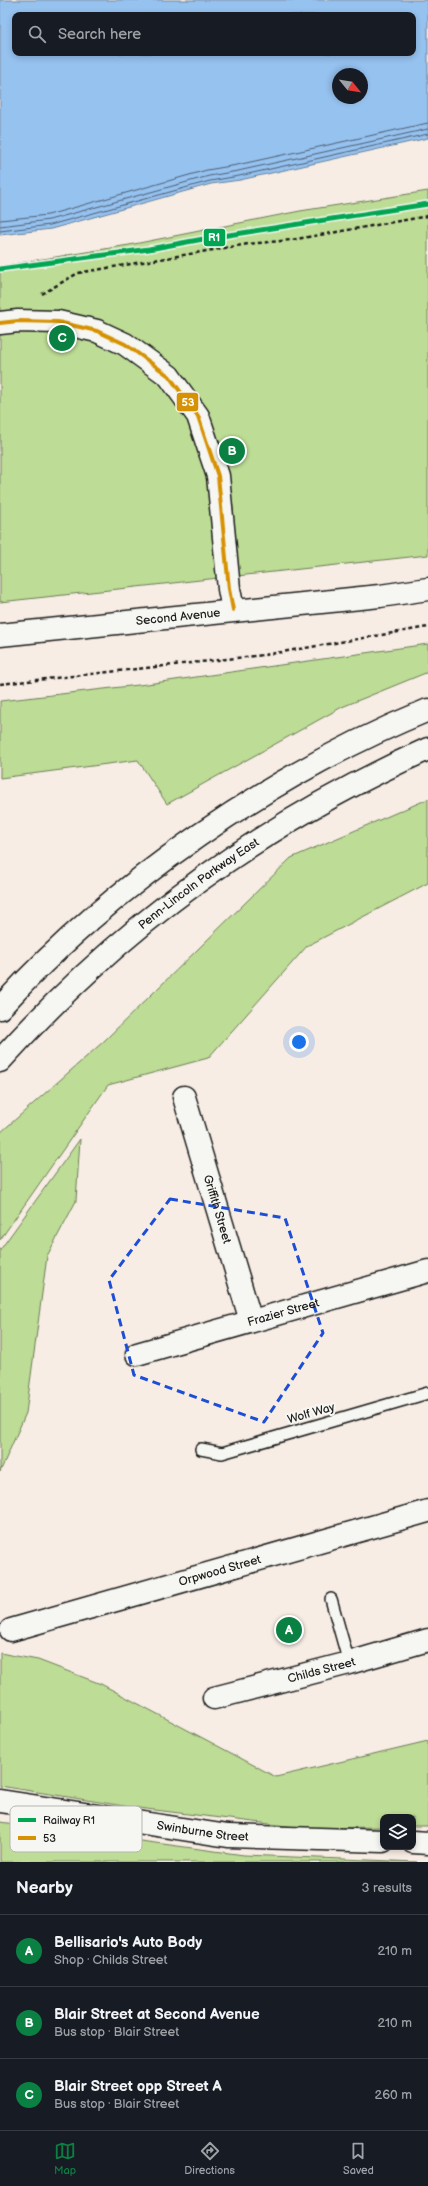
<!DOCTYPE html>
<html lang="en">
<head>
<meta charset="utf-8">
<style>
  :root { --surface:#171b24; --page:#20242c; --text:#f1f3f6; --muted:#9ea1a6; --line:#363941; --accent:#0b8043 }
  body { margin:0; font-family:"Balsamiq Sans",sans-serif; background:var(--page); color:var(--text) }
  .controls { position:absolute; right:12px; bottom:12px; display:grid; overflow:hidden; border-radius:8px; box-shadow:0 2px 6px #0003 }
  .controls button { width:36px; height:36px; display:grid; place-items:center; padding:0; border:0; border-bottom:1px solid var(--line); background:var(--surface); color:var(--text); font:20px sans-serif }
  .compass { position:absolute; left:332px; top:68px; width:36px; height:36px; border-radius:50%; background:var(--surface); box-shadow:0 2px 6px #0003; rotate:120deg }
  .you { position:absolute; left:299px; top:1042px; width:14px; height:14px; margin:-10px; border:3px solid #fff; border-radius:50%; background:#1a73e8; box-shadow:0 0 0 6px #1a73e833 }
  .badge { display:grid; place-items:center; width:26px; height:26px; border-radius:50%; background:var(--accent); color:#fff; font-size:13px; font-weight:700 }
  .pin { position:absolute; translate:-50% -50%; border:2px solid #fff; box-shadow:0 1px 4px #0006 }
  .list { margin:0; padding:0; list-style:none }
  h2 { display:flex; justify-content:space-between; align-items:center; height:52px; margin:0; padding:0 16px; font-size:17px }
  h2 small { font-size:13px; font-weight:400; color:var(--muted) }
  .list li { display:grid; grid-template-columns:26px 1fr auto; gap:12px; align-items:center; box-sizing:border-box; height:72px; padding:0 16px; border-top:1px solid var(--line) }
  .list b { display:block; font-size:15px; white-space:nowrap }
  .list p { margin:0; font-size:13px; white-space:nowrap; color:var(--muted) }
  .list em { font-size:13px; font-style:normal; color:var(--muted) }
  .icon { flex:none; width:22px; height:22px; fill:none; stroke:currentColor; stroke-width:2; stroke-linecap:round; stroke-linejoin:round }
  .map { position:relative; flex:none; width:428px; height:1862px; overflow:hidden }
  .search { position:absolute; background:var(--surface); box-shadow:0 2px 6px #0003; left:12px; right:12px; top:12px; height:44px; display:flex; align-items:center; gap:10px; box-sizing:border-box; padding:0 14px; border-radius:8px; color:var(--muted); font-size:15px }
  .sheet { height:268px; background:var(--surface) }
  nav { display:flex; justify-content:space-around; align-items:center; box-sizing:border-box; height:56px; border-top:1px solid var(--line); background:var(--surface); font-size:11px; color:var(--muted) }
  nav a { display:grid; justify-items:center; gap:2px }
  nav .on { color:var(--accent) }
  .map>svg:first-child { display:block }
</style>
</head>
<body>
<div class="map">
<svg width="428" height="1862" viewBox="0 0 428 1862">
  <rect width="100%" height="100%" fill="#f7ede4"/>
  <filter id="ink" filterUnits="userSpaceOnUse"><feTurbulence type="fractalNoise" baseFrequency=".025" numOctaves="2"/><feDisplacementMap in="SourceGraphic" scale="8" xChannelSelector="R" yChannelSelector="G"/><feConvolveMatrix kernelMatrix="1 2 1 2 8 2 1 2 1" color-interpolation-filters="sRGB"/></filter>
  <g filter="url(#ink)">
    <g fill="#bddc95" stroke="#6c7c58">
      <polygon points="428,191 428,555 0,602 0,266 129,245 300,211"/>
      <polygon points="428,644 428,672 342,707 167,804 138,760 0,778 0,701 147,684"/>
      <polygon points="428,799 428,883 307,946 208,1058 108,1085 0,1240 0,1133 103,1042 291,858"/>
      <polygon points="80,1139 76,1201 47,1256 26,1413 0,1472 0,1250"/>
      <polygon points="0,1653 38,1660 101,1684 276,1777 428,1741 428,1826 413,1826 413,1817 383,1817 383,1827 303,1828 130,1807 0,1786"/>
      <polygon points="0,1822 244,1855 417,1862 0,1862"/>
    </g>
    <path fill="#96c2f0" stroke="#65809b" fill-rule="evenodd" d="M0 0H428V138L240 180 211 184 51 229 0 235ZM15 15H413V53H15ZM338 74H362V98H338Z"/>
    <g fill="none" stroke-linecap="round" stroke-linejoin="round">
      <g stroke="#4d5e71" stroke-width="1">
        <polyline points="0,220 48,215 207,170 237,165 428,123"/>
        <polyline points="0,226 49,220 209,176 238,171 428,129"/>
        <polyline points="0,231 50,225 210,181 239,176 428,134"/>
      </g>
      <g stroke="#1c1c1c" stroke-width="14">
        <g id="lane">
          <polyline points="201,1449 222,1453 428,1393"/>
          <polyline points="331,1599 349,1663"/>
        </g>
      </g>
      <g stroke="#1c1c1c" stroke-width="25">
        <g id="street">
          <path id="s1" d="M184 1097 251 1321"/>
          <path id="s2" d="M137 1354 428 1271"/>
          <path id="s3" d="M11 1630 428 1511"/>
          <path id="s4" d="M214 1698 349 1663 428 1640"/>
        </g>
      </g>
      <g stroke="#1c1c1c" stroke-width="25">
        <g id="secondary">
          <polyline points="0,323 18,321 58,322 97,331 125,344 169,376 198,416 218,476 229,589 233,610"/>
          <path id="s5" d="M0 1801 228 1836 383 1841"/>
          <polyline points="413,1842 428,1843"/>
        </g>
      </g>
      <g stroke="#1c1c1c" stroke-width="25">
        <g id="primary">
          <path id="s6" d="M0 635 380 596 428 589"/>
        </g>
      </g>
      <g stroke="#1c1c1c" stroke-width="25">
        <g id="highway">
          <path d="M0 1008C112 884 273 773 428 710"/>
          <path id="s7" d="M0 1061C120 927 264 822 428 749"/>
        </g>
      </g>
      <g stroke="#1c1c1c" stroke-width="2.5" stroke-dasharray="4 3" stroke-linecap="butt">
        <polyline points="42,294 78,273 248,244 291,240 428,216"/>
        <polyline points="0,684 264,655 428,627"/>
      </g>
      <use href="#lane" stroke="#f6f6f2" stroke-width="11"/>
      <use href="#street" stroke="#f6f6f2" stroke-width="22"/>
      <use href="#secondary" stroke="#f6f6f2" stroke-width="22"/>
      <use href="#primary" stroke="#f6f6f2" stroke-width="22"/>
      <use href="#highway" stroke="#f6f6f2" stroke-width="22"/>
      <g stroke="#f6f6f2" stroke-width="7">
        <polyline id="bus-1" points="0,323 18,321 58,322 97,331 125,344 169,376 198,416 218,476 229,589 233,610"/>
      </g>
      <use href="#bus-1" stroke="#d69104" stroke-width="4"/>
      <g stroke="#f6f6f2" stroke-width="8">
        <polyline id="rail-1" points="0,269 149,249 209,238 428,204"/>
      </g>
      <use href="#rail-1" stroke="#00a651" stroke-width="5"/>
    </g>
  </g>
  <path fill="none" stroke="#1d4ed8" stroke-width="3" stroke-dasharray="8 5" stroke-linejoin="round" d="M170 1199 285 1218 323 1333 264 1422 134 1375 109 1280Z"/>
  <g text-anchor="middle" stroke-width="4" stroke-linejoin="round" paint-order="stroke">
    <g font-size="12" fill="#1c1c1c" stroke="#f6f6f2">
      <text dy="4" stroke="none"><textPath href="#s6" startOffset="179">Second Avenue</textPath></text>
      <text dy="4" stroke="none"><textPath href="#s7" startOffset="267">Penn-Lincoln Parkway East</textPath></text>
      <text dy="4" stroke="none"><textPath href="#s1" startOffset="117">Griffith Street</textPath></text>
      <text dy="4" stroke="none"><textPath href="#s2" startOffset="152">Frazier Street</textPath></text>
      <text transform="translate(311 1413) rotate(-16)" y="4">Wolf Way</text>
      <text dy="4" stroke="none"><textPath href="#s3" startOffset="217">Orpwood Street</textPath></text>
      <text dy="4" stroke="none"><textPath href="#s4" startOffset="111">Childs Street</textPath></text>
      <text dy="4" stroke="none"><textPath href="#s5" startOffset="205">Swinburne Street</textPath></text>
    </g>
  </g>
  <rect x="10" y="1806" width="132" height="46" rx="6" fill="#f6f6f2" stroke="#b5b5b2" stroke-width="1"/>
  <rect x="18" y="1818" width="18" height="4" fill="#00a651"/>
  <rect x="18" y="1836" width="18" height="4" fill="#d69104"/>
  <g font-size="11" fill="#1c1c1c">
    <text x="43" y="1824">Railway R1</text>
    <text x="43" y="1842">53</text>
  </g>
  <g stroke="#f6f6f2" stroke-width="1.5">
    <rect x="203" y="228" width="23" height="19" rx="4" fill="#00a651"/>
    <rect x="176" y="392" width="23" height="20" rx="4" fill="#d69104"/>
  </g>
  <g font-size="11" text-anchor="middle" font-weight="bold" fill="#fff">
    <text x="214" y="241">R1</text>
    <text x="188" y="406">53</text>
  </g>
</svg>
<div class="controls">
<button><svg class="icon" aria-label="layers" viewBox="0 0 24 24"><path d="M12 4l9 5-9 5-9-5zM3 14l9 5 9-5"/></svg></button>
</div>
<svg class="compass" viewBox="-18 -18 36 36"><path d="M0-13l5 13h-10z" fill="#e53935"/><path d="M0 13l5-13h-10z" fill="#9ea1a6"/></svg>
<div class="you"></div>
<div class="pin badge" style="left:289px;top:1630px">A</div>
<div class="pin badge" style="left:232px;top:451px">B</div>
<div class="pin badge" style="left:62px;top:338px">C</div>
<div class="search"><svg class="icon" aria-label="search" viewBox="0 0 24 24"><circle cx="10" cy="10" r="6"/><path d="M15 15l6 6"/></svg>Search here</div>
</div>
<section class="sheet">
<h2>Nearby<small>3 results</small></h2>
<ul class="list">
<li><span class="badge">A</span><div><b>Bellisario's Auto Body</b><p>Shop · Childs Street</p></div><em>210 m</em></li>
<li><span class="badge">B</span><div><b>Blair Street at Second Avenue</b><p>Bus stop · Blair Street</p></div><em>210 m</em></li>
<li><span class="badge">C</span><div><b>Blair Street opp Street A</b><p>Bus stop · Blair Street</p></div><em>260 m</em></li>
</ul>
</section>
<nav>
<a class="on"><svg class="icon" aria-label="map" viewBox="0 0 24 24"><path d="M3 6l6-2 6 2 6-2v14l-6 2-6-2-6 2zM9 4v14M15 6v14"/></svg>Map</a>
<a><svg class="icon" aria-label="directions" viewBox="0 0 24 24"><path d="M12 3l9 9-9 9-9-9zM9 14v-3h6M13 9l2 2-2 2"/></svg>Directions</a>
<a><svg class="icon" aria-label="saved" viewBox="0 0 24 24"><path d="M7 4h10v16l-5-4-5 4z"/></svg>Saved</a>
</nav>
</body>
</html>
